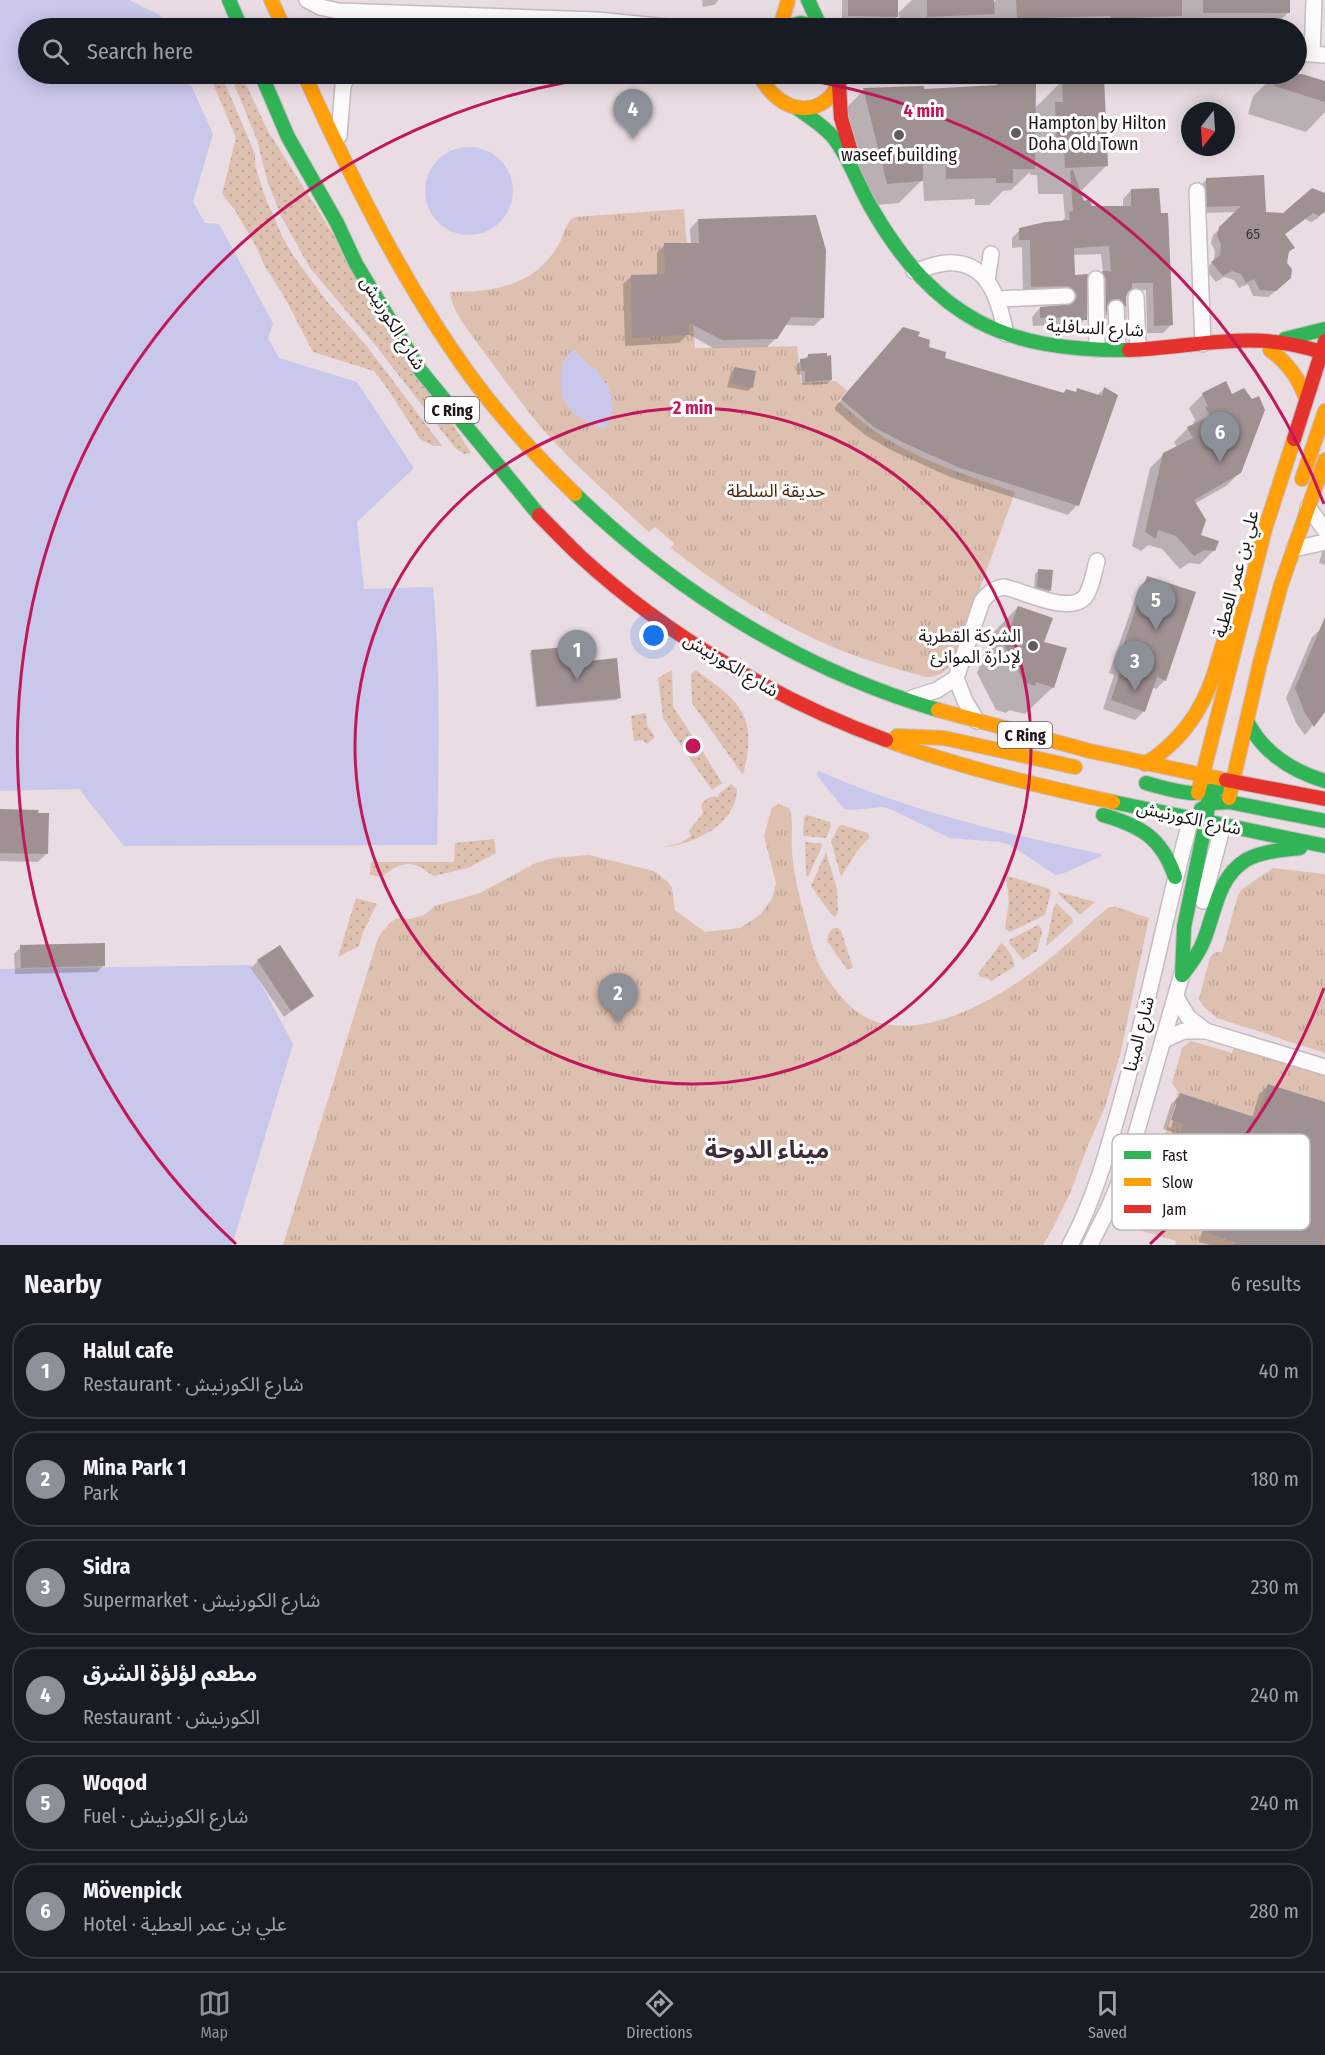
<!DOCTYPE html>
<html lang="en">
<head>
<meta charset="utf-8">
<style>
  :root { --surface:#171b24; --page:#242831; --text:#f1f3f6; --muted:#9ea1a6; --line:#363941; --accent:#8c9099 }
  body { margin:0; font-family:"Fira Sans Condensed","Noto Sans Arabic",sans-serif; background:var(--page); color:var(--text) }
  .compass { position:absolute; left:1181px; top:102px; width:54px; height:54px; border-radius:50%; background:var(--surface); box-shadow:0 3px 15px #0003; rotate:197deg }
  .you { position:absolute; left:654px; top:636px; width:21px; height:21px; margin:-15px; border:4px solid #fff; border-radius:50%; background:#1a73e8; box-shadow:0 0 0 9px #1a73e833 }
  .badge { display:grid; place-items:center; width:39px; height:39px; border-radius:50%; background:var(--accent); color:#fff; font-size:20px; font-weight:700 }
  .pin { position:absolute; translate:-50% -50px; filter:drop-shadow(0 2px 3px #0008) }
  .pin::after { content:''; position:absolute; top:32px; width:21px; height:18px; background:inherit; clip-path:polygon(0 0,100% 0,50% 100%) }
  .list { margin:0; padding:0; list-style:none }
  h2 { display:flex; justify-content:space-between; align-items:center; height:78px; margin:0; padding:0 24px; font-size:26px }
  h2 small { font-size:20px; font-weight:400; color:var(--muted) }
  .list li { display:grid; grid-template-columns:39px 1fr auto; gap:18px; align-items:center; box-sizing:border-box; height:96px; margin:0 12px 12px; padding:0 12px; border:2px solid var(--line); border-radius:24px }
  .list b { display:block; font-size:22px; white-space:nowrap }
  .list p { margin:0; font-size:20px; white-space:nowrap; color:var(--muted) }
  .list em { font-size:20px; font-style:normal; color:var(--muted) }
  .icon { flex:none; width:33px; height:33px; fill:none; stroke:currentColor; stroke-width:2; stroke-linecap:round; stroke-linejoin:round }
  .map { position:relative; flex:none; width:1325px; height:1245px; overflow:hidden }
  .search { position:absolute; background:var(--surface); box-shadow:0 3px 15px #0003; left:18px; right:18px; top:18px; height:66px; display:flex; align-items:center; gap:15px; box-sizing:border-box; padding:0 21px; border-radius:33px; color:var(--muted); font-size:22px }
  .sheet { height:726px; background:var(--surface) }
  nav { display:flex; justify-content:space-around; align-items:center; box-sizing:border-box; height:84px; border-top:2px solid var(--line); background:var(--surface); font-size:16px; color:var(--muted) }
  nav a { display:grid; justify-items:center; gap:3px }
  nav .on { color:var(--accent) }
  .map>svg:first-child { display:block }
</style>
</head>
<body>
<div class="map">
<svg width="1325" height="1245" viewBox="0 0 1325 1245">
  <defs>
    <pattern id="grass-dots" width="8" height="8" patternUnits="userSpaceOnUse" patternTransform="scale(1.5)"><rect width="8" height="8" fill="#dec0b0"/><path d="M2 2h.1M6 6h.1" fill="none" stroke="#bea497" stroke-width="1.8" stroke-linecap="round"/></pattern>
    <pattern id="park-tufts" width="24" height="20" patternUnits="userSpaceOnUse" patternTransform="scale(1.5)"><rect width="24" height="20" fill="#dec0b0"/><path d="M3 7l-1-3M5 7V3M7 7l1-3M15 17l-1-3M17 17v-4M19 17l1-3" fill="none" stroke="#bea497"/></pattern>
  </defs>
  <rect width="100%" height="100%" fill="#e9dce2"/>
  <g fill="url(#grass-dots)">
    <polygon points="209,74 221,74 255,154 255,165 264,194 282,236 294,257 329,304 366,345 442,446 433,446 420,439 389,391 374,371 313,352 285,298 264,265 257,248 235,210 222,194 236,138"/>
    <polygon points="230,74 241,74 268,131 471,453 464,454 455,448 377,347 310,268 281,216 267,180 257,140"/>
    <polygon points="672,670 673,707 695,740 682,747 663,718 658,678"/>
    <path d="M695 670C741 701 758 717 743 775L692 703 691 674Z"/>
    <polygon points="646,713 647,725 655,737 647,744 643,740 634,741 631,716"/>
    <polygon points="700,747 722,783 712,790 688,756"/>
    <path d="M731 784 737 789C737 824 693 845 663 847L680 843 691 836 689 831 703 813 701 805C706 798 710 796 718 797L719 794Z"/>
    <polygon points="807,815 830,822 831,827 826,838 803,836 804,818"/>
    <polygon points="842,825 868,833 870,837 857,851 841,877 831,841 839,826"/>
    <path d="M494 839 496 853 468 868 434 876C430 874 427 871 422 868 406 859 394 867 382 877L370 875 371 862H454L455 843Z"/>
    <polygon points="805,842 823,844 808,877 806,875"/>
    <polygon points="826,852 837,889 838,913 835,917 830,913 811,886"/>
    <polygon points="1008,876 1050,889 1051,892 1045,915 1010,932 1005,929 1009,901 1006,878"/>
    <polygon points="1058,892 1095,902 1080,915 1060,896"/>
    <polygon points="356,898 377,904 363,932 359,946 338,957"/>
    <polygon points="1056,903 1072,918 1073,923 1046,946 1053,910"/>
    <polygon points="1038,925 1041,928 1042,932 1037,951 1023,960 1010,944 1009,940"/>
    <polygon points="833,928 838,928 841,931 853,968 847,969 827,941 828,935"/>
    <path d="M1001 943C1007 947 1016 960 1014 967L991 981 987 978 980 977 978 974Z"/>
  </g>
  <g fill="url(#park-tufts)">
    <path d="M684 209 695 348 797 346 801 383 836 381 847 391 838 401C849 410 859 420 870 428 914 459 966 475 1015 492L955 657C947 671 941 677 926 677 893 668 861 659 830 646 773 621 720 587 671 548L674 543 655 527 649 532C617 503 585 474 555 443 529 415 507 383 484 352 472 335 452 313 450 292 495 292 535 286 559 244 564 235 566 221 575 217Z"/>
    <path d="M779 804 789 808C794 816 791 841 792 852 794 883 805 915 812 945 817 966 830 984 844 1000 900 1063 1005 996 1054 955 1073 940 1090 922 1109 907H1116L1149 918 1121 1051 1105 1107 1088 1145 1071 1191 1053 1228 1043 1245H283L378 938 382 932 392 921 398 918 410 919 424 915 435 906 480 893 536 863 553 858 589 855 654 871 668 882 672 888 675 910 705 932 740 928 760 915 772 899 776 883 764 836 772 807Z"/>
    <polygon points="1273,868 1325,874 1325,1053 1217,1018 1203,1006 1199,999 1210,957 1216,952 1222,952 1238,895 1242,889"/>
    <polygon points="1238,1034 1325,1062 1325,1245 1175,1245 1176,1241 1136,1229 1178,1092 1172,1083 1182,1048 1191,1041 1232,1053"/>
  </g>
  <g fill="#c9c8ec">
    <path d="M0 0H129L160 15 166 28H28V74H186L213 134 193 202 205 223 219 224 273 323 268 338 279 358 357 382 414 468 357 522 364 589 433 587C441 673 439 759 437 845L124 846 79 789 0 791Z"/>
    <circle cx="469" cy="191" r="44"/>
    <path d="M574 349 591 367 597 369C599 378 606 381 609 389 613 399 612 409 612 419L604 429C594 425 582 420 574 413 557 398 555 363 574 349Z"/>
    <path d="M819 771C909 811 1004 833 1101 854L1102 856 1062 874 1055 875 1010 845 1000 842 950 838 890 809 883 807 852 810 844 809 816 774Z"/>
    <polygon points="251,965 293,1044 232,1245 0,1245 0,969"/>
  </g>
  <g fill="#0003" fill-rule="evenodd">
    <polygon points="702,0 718,0 718,1 714,5 703,7"/>
    <polygon points="842,0 897,0 896,15 912,0 993,0 993,3 996,0 1288,0 1288,13 1272,28 1176,28 1176,20 1167,28 989,28 989,18 978,28 900,28 899,14 890,23 842,22"/>
    <polygon points="1296,73 1325,82 1325,112 1306,132 1248,114 1253,96 1276,74"/>
    <polygon points="1063,80 1106,166 1080,192 1084,203 1091,208 1123,208 1123,199 1131,190 1171,325 1163,333 1147,333 1146,290 1127,291 1125,297 1126,326 1120,332 1112,307 1106,307 1105,319 1099,325 1094,281 1103,272 1101,254 1073,255 1073,276 1085,319 1077,327 1073,327 1072,324 1033,326 1032,317 1040,308 1069,306 1069,304 1064,295 1023,295 1022,247 1012,248 1012,238 1020,230 1061,222 1065,218 1063,194 1038,194 1037,175 1030,175 1030,172 1011,190 1003,191 989,205 975,205 975,199 924,201 923,179 899,203 865,206 842,112 864,90 922,90 995,87 997,84 1035,108"/>
    <polygon points="1206,180 1264,214 1283,215 1325,194 1325,210 1318,218 1311,222 1305,219 1284,235 1293,248 1288,253 1283,285 1268,297 1253,296 1248,284 1239,288 1234,280 1224,277 1216,282 1205,269 1214,261 1215,251 1211,243 1213,235 1237,212 1201,213 1200,186"/>
    <polygon points="698,220 823,317 814,326 784,325 776,338 767,347 713,348 688,334 679,343 625,346 623,284 632,276 657,275 657,253 665,244 691,244 690,229"/>
    <polygon points="916,337 928,348 943,359 1063,394 1074,394 1078,390 1096,396 1104,389 1117,395 1077,505 1068,515 950,477 893,451 865,435 835,410 835,407 894,339"/>
    <polygon points="809,355 831,380 827,384 802,385 801,374 797,375 797,364"/>
    <polygon points="735,368 752,387 748,391 727,387 731,372"/>
    <polygon points="1203,394 1240,472 1226,486 1194,504 1199,536 1214,550 1200,564 1189,563 1180,569 1162,549 1148,545 1141,551 1132,546 1150,468 1164,454 1177,447 1174,442 1188,428 1194,425 1193,422 1195,420 1189,408"/>
    <polygon points="1325,543 1325,565 1319,563"/>
    <polygon points="1039,570 1051,571 1050,591 1046,595 1034,591 1035,574"/>
    <polygon points="1148,578 1165,680 1156,689 1152,687 1144,711 1135,720 1103,709 1114,675 1109,673 1139,587"/>
    <polygon points="1018,607 1042,643 1053,687 1025,714 1009,710 1006,713 996,710 977,673 991,635"/>
    <polygon points="1325,627 1325,710 1305,735 1296,723 1286,698 1312,637 1322,628"/>
    <polygon points="532,652 579,663 619,698 617,700 536,707 530,653"/>
    <polygon points="0,811 46,854 38,862 0,861"/>
    <polygon points="21,947 104,965 97,972 15,974 14,954"/>
    <polygon points="258,961 312,996 284,1017 251,968"/>
    <path d="M1268 1086 1325 1103V1245H1210L1199 1242 1207 1216 1169 1204 1181 1167 1167 1163 1176 1133 1163 1129 1171 1104 1180 1095 1252 1118 1259 1094ZM1175 1104H1178L1171 1128 1168 1127Z"/>
  </g>
  <g fill="#9f9092">
    <polygon points="848,0 898,0 898,17 848,16"/>
    <polygon points="927,0 994,0 995,14 927,17"/>
    <polygon points="1016,0 1182,0 1182,16 1110,19 1110,16 1017,19"/>
    <rect x="1203" y="0" width="87" height="13"/>
    <polygon points="1278,74 1302,74 1325,81 1325,102 1274,86"/>
    <polygon points="1104,77 1108,166 1065,168 1064,148 1057,149 1055,102 1063,102 1062,78"/>
    <polygon points="997,83 1036,83 1035,169 1013,169 1013,183 996,183 996,178 946,179 945,151 923,150 923,181 887,184 863,88 924,86 924,89 997,85"/>
    <polygon points="1073,170 1084,201 1089,199 1092,206 1131,206 1131,189 1159,188 1161,213 1168,213 1173,325 1154,326 1153,283 1132,283 1132,288 1128,292 1126,297 1127,326 1126,307 1120,299 1111,300 1108,303 1106,319 1106,279 1102,271 1111,271 1109,246 1074,248 1075,275 1088,274 1087,320 1080,320 1080,317 1040,318 1040,307 1072,304 1076,300 1077,295 1072,288 1067,286 1031,287 1030,240 1019,240 1019,228 1045,222 1070,220 1069,212 1073,211 1070,171"/>
    <polygon points="1264,175 1266,212 1283,213 1312,188 1325,193 1325,212 1319,216 1313,213 1285,234 1295,248 1289,251 1287,263 1292,269 1291,278 1276,291 1260,290 1254,279 1246,283 1241,274 1232,271 1223,276 1211,262 1220,255 1221,244 1217,236 1219,227 1241,206 1207,207 1206,178"/>
    <polygon points="816,215 826,250 824,318 791,317 777,339 722,340 689,323 689,335 652,336 652,337 632,338 631,275 665,274 664,243 699,243 698,219"/>
    <polygon points="903,327 920,332 918,336 930,340 929,347 946,352 945,358 1064,393 1066,389 1076,392 1077,388 1102,396 1104,387 1118,395 1079,506 960,468 902,442 874,427 841,399"/>
    <polygon points="827,353 827,356 831,355 832,380 805,382 805,371 801,371 800,359 808,358 808,354"/>
    <polygon points="734,367 756,371 753,388 731,383"/>
    <polygon points="1226,381 1232,394 1244,388 1252,399 1259,396 1265,410 1241,473 1194,500 1206,520 1201,535 1219,541 1215,551 1204,550 1194,556 1176,536 1158,530 1156,539 1145,532 1163,453 1193,438 1187,427 1210,416 1205,407 1208,406 1202,393"/>
    <polygon points="1038,569 1053,570 1051,591 1037,587"/>
    <polygon points="1147,576 1196,592 1166,681 1157,677 1145,712 1111,700 1122,666 1117,664"/>
    <polygon points="1018,606 1053,618 1044,642 1067,648 1054,688 1036,682 1035,686 1024,682 1004,645"/>
    <polygon points="1325,617 1325,712 1314,727 1305,713 1295,688"/>
    <polygon points="578,646 580,662 617,658 621,698 537,706 531,650"/>
    <polygon points="0,809 39,810 38,813 49,813 48,854 0,853"/>
    <polygon points="105,943 105,966 21,968 20,945"/>
    <polygon points="280,945 314,996 291,1011 257,960"/>
    <polygon points="1268,1084 1325,1102 1325,1235 1322,1245 1235,1245 1236,1242 1207,1233 1215,1207 1177,1195 1189,1158 1175,1154 1184,1124 1171,1120 1180,1093 1257,1118"/>
  </g>
  <g fill="none" stroke-linecap="round" stroke-linejoin="round">
    <g stroke="#c6bbc0" stroke-width="18">
      <g id="street">
        <polyline points="307,0 320,7 338,11 597,20 678,28"/>
        <polyline points="1296,53 1325,55"/>
        <polyline points="1312,53 1314,0"/>
        <polyline points="339,136 343,86 348,74"/>
        <polyline points="1197,191 1203,344"/>
        <path d="M914 271C924 269 935 264 946 263 989 260 999 300 1006 334"/>
        <polyline points="1096,279 1097,349"/>
        <polyline points="987,281 991,254"/>
        <polyline points="1136,297 1138,349"/>
        <polyline points="998,299 1067,296"/>
        <polyline points="1116,308 1118,349"/>
        <polyline points="1308,507 1325,530"/>
        <polyline points="1294,549 1325,542"/>
        <polyline points="956,678 965,701 977,721"/>
        <path d="M912 698 937 690 956 678 982 601C989 593 993 589 1004 587 1024 591 1069 615 1085 597 1092 588 1094 571 1097 561"/>
        <polyline points="1203,901 1223,825"/>
        <polyline points="1176,997 1188,1017 1206,1031"/>
        <polyline points="1163,1040 1184,1031 1206,1031 1325,1067"/>
        <path d="M1070 1245C1095 1199 1108 1149 1122 1099 1148 1006 1166 911 1191 818"/>
        <polyline points="1090,1245 1109,1207 1128,1162 1183,970"/>
      </g>
    </g>
    <g stroke="#c6bbc0" stroke-width="16">
      <g id="fast">
        <polyline points="229,0 241,28"/>
        <polyline points="808,0 821,28"/>
        <polyline points="780,28 801,23 822,28"/>
        <polyline points="261,74 288,137 337,223 356,264 420,370 539,515"/>
        <path d="M797 108C809 117 823 125 833 137 850 158 858 186 872 209 936 319 1004 351 1129 350"/>
        <polyline points="1285,339 1325,329"/>
        <path d="M575 494C677 593 802 670 938 710"/>
        <path d="M1247 721C1263 753 1292 771 1325 781"/>
        <path d="M1146 783C1179 792 1202 801 1233 781"/>
        <polyline points="1113,802 1325,846"/>
        <polyline points="1201,809 1214,803 1229,802 1325,821"/>
        <path d="M1103 815C1141 826 1162 838 1175 877"/>
        <path d="M1182 975C1191 964 1199 953 1204 940 1215 912 1218 877 1246 860 1262 851 1282 850 1300 848"/>
        <polyline points="1182,975 1184,927 1206,821 1208,803"/>
      </g>
    </g>
    <g stroke="#c6bbc0" stroke-width="16">
      <g id="slow">
        <polyline points="271,0 284,28"/>
        <polyline points="780,28 788,0"/>
        <path d="M304 74C350 176 403 283 469 374 500 417 537 457 575 494"/>
        <path d="M759 74C779 116 827 123 843 74"/>
        <path d="M1270 350C1288 363 1299 378 1306 399"/>
        <polyline points="1302,479 1325,411"/>
        <polyline points="938,710 1090,751 1226,780"/>
        <polyline points="897,736 944,738 1075,767"/>
        <path d="M886 740C959 767 1037 786 1113 802"/>
        <path d="M1145 764C1179 743 1202 711 1214 674 1222 649 1225 626 1245 608"/>
        <polyline points="1198,793 1265,529 1294,439"/>
        <polyline points="1229,798 1260,663 1281,585 1325,460"/>
      </g>
    </g>
    <g stroke="#c6bbc0" stroke-width="16">
      <g id="jam">
        <polyline points="839,85 841,118 852,155"/>
        <path d="M1129 350C1198 347 1253 329 1321 352"/>
        <polyline points="1294,439 1325,341"/>
        <path d="M539 515C553 529 566 543 581 557 667 636 777 700 886 740"/>
        <polyline points="1226,780 1325,799"/>
      </g>
    </g>
    <use href="#street" stroke="#fcfafb" stroke-width="15"/>
    <use href="#fast" stroke="#30b455" stroke-width="14"/>
    <use href="#slow" stroke="#ff9f0a" stroke-width="14"/>
    <use href="#jam" stroke="#e5322d" stroke-width="14"/>
  </g>
  <g fill="none" stroke="#c2185b" stroke-width="3">
    <circle cx="693" cy="746" r="338"/>
    <path d="M1324 988A676 676 0 0 1 1150 1244M236 1244A676 676 0 0 1 622 74M764 74A676 676 0 0 1 1324 504"/>
  </g>
  <g fill="#655b5f" stroke="#fff" stroke-width="2">
    <circle cx="1016" cy="133" r="6"/>
    <circle cx="899" cy="135" r="6"/>
    <circle cx="1033" cy="646" r="6"/>
  </g>
  <g text-anchor="middle" stroke-width="6" stroke-linejoin="round" paint-order="stroke">
    <g font-size="15" fill="#3e3437">
      <text x="1253" y="239">65</text>
    </g>
    <g fill="#fff" stroke="#625c5e" stroke-width="1.5">
      <rect x="425" y="397" width="54" height="26" rx="4.5"/>
      <rect x="998" y="722" width="54" height="26" rx="4.5"/>
    </g>
    <g font-size="16" font-weight="bold" fill="#1e1619">
      <text x="452" y="416">C Ring</text>
      <text x="1025" y="741">C Ring</text>
    </g>
    <g font-size="18" fill="#1e1619" stroke="#fff" text-anchor="start">
      <text x="1028" y="129">Hampton by Hilton<tspan x="1028" dy="21">Doha Old Town</tspan></text>
      <text x="899" y="161" text-anchor="middle">waseef building</text>
      <text x="1021" y="642" text-anchor="end">الشركة القطرية<tspan x="1021" dy="21">لإدارة الموانئ</tspan></text>
    </g>
    <g font-size="18" fill="#1e1619" stroke="#fff">
      <text transform="translate(393 323) rotate(58)" y="6">شارع الكورنيش</text>
      <text transform="translate(1095 328) rotate(3)" y="6">شارع السافلية</text>
      <text transform="translate(1236 574) rotate(-75)" y="6">علي بن عمر العطية</text>
      <text transform="translate(731 665) rotate(31)" y="6">شارع الكورنيش</text>
      <text transform="translate(1189 818) rotate(12)" y="6">شارع الكورنيش</text>
      <text transform="translate(1139 1034) rotate(-76)" y="6">شارع المينا</text>
    </g>
    <g font-size="18" fill="#492a0f" stroke="#fff">
      <text x="776" y="497">حديقة السلطة</text>
    </g>
    <g font-size="24" font-weight="bold" fill="#3f2c35" stroke="#fff">
      <text x="767" y="1158">ميناء الدوحة</text>
    </g>
  </g>
  <rect x="1112" y="1134" width="198" height="96" rx="9" fill="#fff" stroke="#bcb9ba" stroke-width="1.5"/>
  <rect x="1124" y="1151" width="27" height="8" fill="#30b455"/>
  <rect x="1124" y="1178" width="27" height="8" fill="#ff9f0a"/>
  <rect x="1124" y="1205" width="27" height="8" fill="#e5322d"/>
  <g font-size="16" fill="#1e1619">
    <text x="1162" y="1161">Fast</text>
    <text x="1162" y="1188">Slow</text>
    <text x="1162" y="1215">Jam</text>
  </g>
  <circle cx="693" cy="746" r="9" fill="#c2185b" stroke="#fff" stroke-width="3"/>
  <g font-size="18" text-anchor="middle" font-weight="bold" fill="#c2185b" stroke="#fff" stroke-width="6" stroke-linejoin="round" paint-order="stroke">
    <text x="924" y="117">4 min</text>
    <text x="693" y="414">2 min</text>
  </g>
</svg>
<svg class="compass" viewBox="-18 -18 36 36"><path d="M0-13l5 13h-10z" fill="#e53935"/><path d="M0 13l5-13h-10z" fill="#9ea1a6"/></svg>
<div class="you"></div>
<div class="pin badge" style="left:577px;top:680px">1</div>
<div class="pin badge" style="left:618px;top:1023px">2</div>
<div class="pin badge" style="left:1135px;top:691px">3</div>
<div class="pin badge" style="left:633px;top:139px">4</div>
<div class="pin badge" style="left:1156px;top:630px">5</div>
<div class="pin badge" style="left:1220px;top:462px">6</div>
<div class="search"><svg class="icon" aria-label="search" viewBox="0 0 24 24"><circle cx="10" cy="10" r="6"/><path d="M15 15l6 6"/></svg>Search here</div>
</div>
<section class="sheet">
<h2>Nearby<small>6 results</small></h2>
<ul class="list">
<li><span class="badge">1</span><div><b>Halul cafe</b><p>Restaurant · شارع الكورنيش</p></div><em>40 m</em></li>
<li><span class="badge">2</span><div><b>Mina Park 1</b><p>Park</p></div><em>180 m</em></li>
<li><span class="badge">3</span><div><b>Sidra</b><p>Supermarket · شارع الكورنيش</p></div><em>230 m</em></li>
<li><span class="badge">4</span><div><b>مطعم لؤلؤة الشرق</b><p>Restaurant · الكورنيش</p></div><em>240 m</em></li>
<li><span class="badge">5</span><div><b>Woqod</b><p>Fuel · شارع الكورنيش</p></div><em>240 m</em></li>
<li><span class="badge">6</span><div><b>Mövenpick</b><p>Hotel · علي بن عمر العطية</p></div><em>280 m</em></li>
</ul>
</section>
<nav>
<a class="on"><svg class="icon" aria-label="map" viewBox="0 0 24 24"><path d="M3 6l6-2 6 2 6-2v14l-6 2-6-2-6 2zM9 4v14M15 6v14"/></svg>Map</a>
<a><svg class="icon" aria-label="directions" viewBox="0 0 24 24"><path d="M12 3l9 9-9 9-9-9zM9 14v-3h6M13 9l2 2-2 2"/></svg>Directions</a>
<a><svg class="icon" aria-label="saved" viewBox="0 0 24 24"><path d="M7 4h10v16l-5-4-5 4z"/></svg>Saved</a>
</nav>
</body>
</html>
